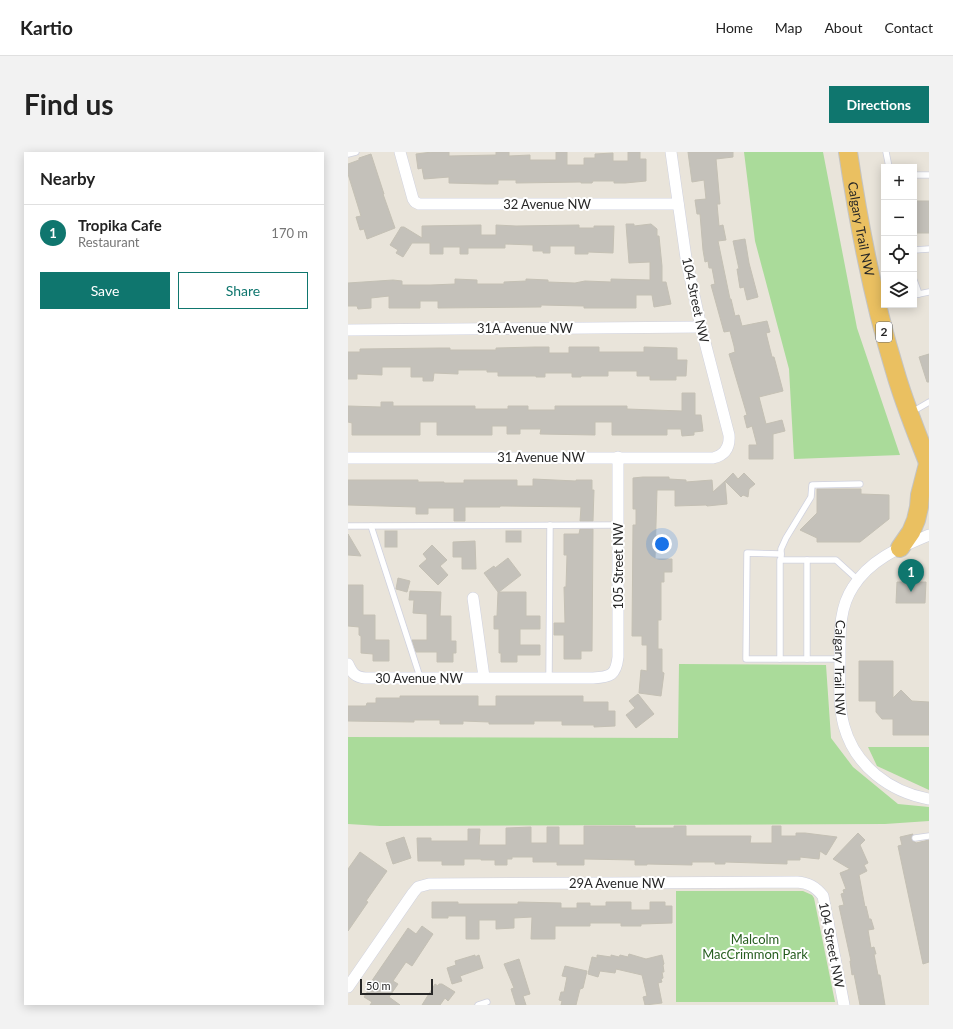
<!DOCTYPE html>
<html lang="en">
<head>
<meta charset="utf-8">
<style>
  :root { --surface:#fff; --page:#f2f2f2; --text:#222; --muted:#767676; --line:#e0e0e0; --accent:#0f766e }
  body { margin:0; font-family:Lato,sans-serif; background:var(--page); color:var(--text) }
  .controls { position:absolute; right:12px; top:12px; display:grid; overflow:hidden; border-radius:0px; box-shadow:0 2px 10px #0003 }
  .controls button { width:36px; height:36px; display:grid; place-items:center; padding:0; border:0; border-bottom:1px solid var(--line); background:var(--surface); color:var(--text); font:20px sans-serif }
  .scale { position:absolute; left:12px; bottom:10px; width:73px; box-sizing:border-box; padding-left:4px; border:2px solid #272727; border-top:0; font-size:11px; line-height:14px; white-space:nowrap; color:#272727; -webkit-text-stroke:3px #fff; paint-order:stroke }
  .you { position:absolute; left:314px; top:392px; width:14px; height:14px; margin:-10px; border:3px solid #fff; border-radius:50%; background:#1a73e8; box-shadow:0 0 0 6px #1a73e833 }
  .badge { display:grid; place-items:center; width:26px; height:26px; border-radius:50%; background:var(--accent); color:#fff; font-size:13px; font-weight:700 }
  .pin { position:absolute; translate:-50% -33px; filter:drop-shadow(0 1px 2px #0008) }
  .pin::after { content:''; position:absolute; top:21px; width:14px; height:12px; background:inherit; clip-path:polygon(0 0,100% 0,50% 100%) }
  .list { margin:0; padding:0; list-style:none }
  h2 { display:flex; justify-content:space-between; align-items:center; height:52px; margin:0; padding:0 16px; font-size:17px }
  h2 small { font-size:13px; font-weight:400; color:var(--muted) }
  .list li { display:grid; grid-template-columns:26px 1fr auto; gap:12px; align-items:center; box-sizing:border-box; height:56px; padding:0 16px; border-top:1px solid var(--line) }
  .list b { display:block; font-size:15px; white-space:nowrap }
  .list p { margin:0; font-size:13px; white-space:nowrap; color:var(--muted) }
  .list em { font-size:13px; font-style:normal; color:var(--muted) }
  .actions { display:flex; gap:8px; padding:12px 16px }
  .actions a { flex:1; padding:9px 0; border:1px solid var(--accent); border-radius:0px; text-align:center; font-size:14px; color:var(--accent) }
  .actions .main { background:var(--accent); color:#fff }
  .icon { flex:none; width:22px; height:22px; fill:none; stroke:currentColor; stroke-width:2; stroke-linecap:round; stroke-linejoin:round }
  .map { position:relative; flex:none; width:581px; height:853px; overflow:hidden; border-radius:0px }
  header { display:flex; align-items:center; gap:24px; box-sizing:border-box; height:56px; padding:0 20px; background:var(--surface); border-bottom:1px solid var(--line) }
  header strong { font-size:19px }
  nav { display:flex; gap:22px; margin-inline-start:auto; font-size:14px }
  .intro { display:flex; align-items:center; justify-content:space-between; box-sizing:border-box; height:96px; padding:0 24px }
  h1 { margin:0; font-size:28px }
  .button { padding:10px 18px; border-radius:0px; background:var(--accent); color:#fff; font-size:14px; font-weight:700 }
  main { display:flex; gap:24px; padding:0 24px }
  aside { flex:1; background:var(--surface); border-radius:0px; box-shadow:0 2px 10px #0003 }
  .map>svg:first-child { display:block }
</style>
</head>
<body>
<header>
<strong>Kartio</strong>
<nav><a>Home</a><a>Map</a><a>About</a><a>Contact</a></nav>
</header>
<div class="intro"><h1>Find us</h1><a class="button">Directions</a></div>
<main>
<aside>
<h2>Nearby<small></small></h2>
<ul class="list">
<li><span class="badge">1</span><div><b>Tropika Cafe</b><p>Restaurant</p></div><em>170 m</em></li>
</ul>
<div class="actions"><a class="main">Save</a><a>Share</a></div>
</aside>
<div class="map">
<svg width="581" height="853" viewBox="0 0 581 853">
  <rect width="100%" height="100%" fill="#e9e4da"/>
  <g fill="#aadb9a">
    <polygon points="396,0 475,0 509,176 552,303 446,307 441,217 407,89"/>
    <polygon points="331,512 478,513 483,586 505,615 550,652 581,655 581,669 537,672 32,674 0,672 0,585 330,586"/>
    <polygon points="520,595 581,595 581,638 529,614"/>
    <polygon points="328,739 455,739 464,743 466,746 487,850 328,850"/>
  </g>
  <g fill="#c4c1ba" stroke="#c4c0b4">
    <polygon points="84,0 101,0 101,4 148,3 148,0 161,0 161,4 182,3 182,8 208,8 208,0 219,0 219,13 236,13 236,6 247,6 247,2 265,1 265,9 280,9 280,0 292,0 292,7 298,7 298,29 277,31 266,31 266,29 245,29 244,31 233,31 233,30 168,31 168,28 150,28 150,32 138,32 101,31 101,25 76,27 74,16 70,17 68,2"/>
    <polygon points="340,0 385,0 385,5 368,7 372,52 369,52 371,74 375,73 378,88 370,89 382,147 383,147 387,164 391,163 394,174 419,169 422,180 418,181 424,205 426,205 435,239 411,245 418,272 434,268 437,279 425,282 425,307 401,307 401,293 409,293 404,274 399,276 396,264 399,263 381,202 387,200 386,194 382,179 376,180 363,133 367,132 364,116 361,116 360,109 357,110 355,98 352,62 349,62 347,48 358,47 356,28 344,30"/>
    <polygon points="23,2 36,42 35,42 47,76 19,87 16,77 12,78 8,65 13,64 0,22 0,12 11,8 11,6"/>
    <rect x="566" y="49" width="15" height="32"/>
    <polygon points="278,72 286,72 286,74 303,72 309,77 309,84 311,84 314,114 314,130 318,130 323,152 306,155 304,143 288,143 288,156 236,156 236,154 193,153 193,155 90,156 90,149 72,149 72,156 41,156 41,144 23,146 23,156 10,157 9,154 0,154 0,131 45,128 54,129 54,133 83,133 107,132 107,127 129,128 129,132 156,132 156,130 178,129 178,127 200,128 200,130 227,131 237,129 263,130 263,127 302,128 302,110 281,111"/>
    <polygon points="133,73 133,83 148,83 148,73 168,74 231,73 231,76 246,76 246,74 266,74 265,101 240,100 240,102 227,102 227,94 202,94 202,101 195,101 195,99 185,99 185,93 157,92 157,96 120,96 120,102 112,102 112,95 95,95 95,102 82,102 82,91 64,91 55,105 48,101 50,98 42,93 53,75 56,75 74,86 74,74"/>
    <polygon points="397,87 401,111 410,145 399,148 396,135 392,136 389,117 391,117 385,89"/>
    <polygon points="187,195 201,195 201,201 221,201 221,195 251,195 251,200 296,200 296,195 329,196 329,208 339,208 338,224 328,224 328,228 302,228 302,224 289,224 289,219 260,219 260,224 233,224 233,225 224,225 224,221 197,221 197,225 188,225 188,224 150,224 150,220 139,220 139,218 110,218 110,222 86,221 85,229 75,229 75,225 63,225 63,215 34,215 34,223 9,222 9,227 0,227 0,200 12,200 12,197 92,196 102,196 102,198 148,198 148,196"/>
    <polygon points="581,202 581,230 579,230 571,205"/>
    <polygon points="334,241 347,241 347,263 353,263 355,279 346,280 346,283 334,284 333,277 319,277 319,283 264,283 264,270 247,270 247,283 192,282 193,277 172,277 172,282 159,282 159,274 144,274 144,283 89,283 89,270 72,270 72,283 4,283 4,271 0,270 0,254 33,255 33,250 45,250 45,254 127,254 127,257 160,257 160,254 180,254 180,258 207,258 207,254 279,254 279,257 334,259"/>
    <polygon points="385,321 390,327 396,321 407,332 401,337 400,345 395,343 393,345 377,329"/>
    <polygon points="295,325 321,325 321,327 338,328 338,330 364,328 365,340 377,329 379,352 359,354 358,353 327,354 327,338 309,338 307,407 324,407 324,420 316,420 316,430 313,430 313,468 310,468 310,497 314,497 314,520 316,521 313,544 291,541 293,518 299,519 299,493 294,493 294,484 284,484 285,373 288,373 288,357 285,357 285,326"/>
    <polygon points="185,327 228,329 228,328 244,328 244,338 246,338 245,369 232,369 233,355 152,354 152,355 117,355 117,369 106,369 106,356 80,356 80,362 68,362 68,355 0,353 0,328 70,328 70,330 96,330 96,331 116,331 116,328 169,328 169,334 185,334"/>
    <polygon points="469,337 513,337 513,342 541,343 541,367 512,390 469,390 469,386 452,378 469,361"/>
    <polygon points="232,377 245,377 245,379 244,499 233,499 233,507 216,507 216,483 206,483 206,471 217,471 216,435 218,435 219,403 216,403 216,382 231,382"/>
    <rect x="37" y="379" width="12" height="16"/>
    <rect x="158" y="379" width="15" height="11"/>
    <polygon points="0,382 13,404 0,403"/>
    <polygon points="127,389 128,417 114,417 114,405 105,405 105,390"/>
    <polygon points="84,393 99,408 92,414 100,423 90,433 71,414 79,407 75,402"/>
    <polygon points="160,406 173,423 151,440 178,440 178,464 192,464 192,477 172,477 172,493 192,493 192,503 169,503 169,510 153,510 153,501 151,501 151,477 146,477 146,464 149,464 150,440 136,421 146,414 147,416"/>
    <polygon points="50,426 62,429 59,440 48,437"/>
    <polygon points="549,430 578,430 577,451 548,451"/>
    <polygon points="0,433 15,433 15,463 27,463 27,488 41,488 41,509 25,509 25,502 13,501 13,484 11,483 11,475 0,474"/>
    <polygon points="62,439 93,440 92,464 103,464 103,489 108,489 108,501 105,501 105,510 89,510 89,500 68,500 64,488 79,488 79,462 65,461 66,448 61,448"/>
    <polygon points="511,509 545,509 545,546 553,538 564,549 581,550 581,583 545,583 545,567 534,567 528,560 528,549 511,549"/>
    <polygon points="290,542 306,562 288,576 278,563 287,556 281,549"/>
    <polygon points="52,544 130,544 130,554 148,554 148,544 235,544 235,550 260,550 260,559 267,559 267,574 246,575 246,573 214,573 214,569 186,569 186,572 141,572 141,570 115,569 115,572 92,572 92,568 66,568 66,570 0,569 0,554 18,554 19,551 28,551 28,546 52,546"/>
    <polygon points="236,674 287,674 287,676 326,676 326,674 338,674 338,684 403,684 402,691 424,691 424,674 433,674 433,684 448,684 448,681 457,681 489,685 478,703 472,699 471,707 452,705 452,708 439,708 439,712 377,710 377,712 367,712 367,710 344,710 344,713 299,712 299,713 287,713 287,708 236,707 236,713 209,713 209,710 185,710 185,705 164,705 164,707 159,707 159,713 147,713 147,708 133,708 133,707 116,707 116,713 94,713 94,709 70,709 69,686 83,686 83,689 120,689 120,677 132,677 131,693 158,693 158,676 183,675 183,691 199,691 199,675 211,675 211,693 236,693"/>
    <polygon points="510,681 517,688 512,693 520,711 516,713 519,719 511,723 517,755 518,754 521,767 523,767 526,777 520,778 523,796 526,795 528,802 526,802 530,823 532,823 537,853 512,853 506,822 504,823 502,809 503,809 491,754 496,753 493,742 496,741 495,738 498,737 492,721 502,717 485,707"/>
    <polygon points="565,682 563,687 568,691 581,688 581,810 575,812 550,694 554,693 552,685"/>
    <polygon points="56,685 63,706 45,712 38,691"/>
    <polygon points="12,700 39,719 18,749 20,750 0,779 0,717"/>
    <polygon points="84,750 110,750 110,752 170,752 170,750 213,751 213,756 229,756 229,751 242,751 242,754 258,754 258,750 283,750 283,758 302,758 302,750 317,750 317,754 324,754 324,771 293,772 293,774 273,774 273,771 242,771 242,774 207,774 207,787 183,787 184,765 166,766 166,776 148,777 148,768 131,768 131,787 118,787 118,764 100,764 100,766 84,766"/>
    <polygon points="74,774 85,782 64,814 58,810 45,829 50,832 41,845 52,853 22,853 24,850 16,845 25,831 23,830 60,776 68,782"/>
    <polygon points="281,802 298,807 314,803 316,812 315,813 316,820 314,820 315,826 313,827 314,830 310,831 314,851 297,853 295,845 299,844 294,823 268,817 267,821 252,819 250,825 240,822 244,805 249,806 249,803 263,805 263,803 271,805 272,803 280,805"/>
    <polygon points="127,803 127,805 131,803 135,816 112,824 114,829 104,832 99,816 108,813 107,809"/>
    <polygon points="171,807 182,842 175,844 178,853 168,853 163,837 166,836 156,812"/>
    <polygon points="217,814 239,819 235,836 232,837 228,853 213,853 214,849 211,848 213,840 216,840 219,825 214,824"/>
    <polygon points="87,832 90,834 91,832 94,832 107,840 100,849 97,846 92,853 74,853"/>
  </g>
  <g fill="none" stroke-linecap="round" stroke-linejoin="round">
    <g stroke="#cfd1df" stroke-width="7">
      <g id="service">
        <polyline points="538,0 541,15"/>
        <polyline points="0,2 8,0"/>
        <polyline points="566,23 581,23"/>
        <polyline points="566,98 581,97"/>
        <polyline points="566,128 571,142"/>
        <polyline points="566,143 581,140"/>
        <polyline points="564,260 581,250"/>
        <polyline points="0,374 270,373"/>
        <polyline points="23,374 72,525"/>
        <polyline points="433,405 433,397 438,386 463,345 464,333 512,332"/>
        <polyline points="459,408 459,507"/>
        <polyline points="432,507 398,507 399,401 433,402"/>
        <polyline points="492,507 432,507 432,408 488,408 510,428"/>
        <polyline points="201,525 202,373"/>
        <polyline points="567,686 581,684"/>
        <polyline points="130,853 139,850"/>
      </g>
    </g>
    <g stroke="#cfd1df" stroke-width="12">
      <g id="minor">
        <polyline points="52,0 65,47 67,50 71,52 330,52"/>
        <polyline points="0,178 353,175"/>
        <path d="M0 306H365C377 303 382 295 381 283L353 175 338 106 323 0"/>
        <path id="s1" d="M581 383C553 395 522 407 505 435 491 456 492 481 492 505 492 528 490 552 496 574 507 614 542 640 581 647"/>
        <polyline points="125,446 136,525"/>
        <path d="M0 512C4 521 7 525 17 526H245C263 525 268 523 270 505V305"/>
        <path d="M0 835 65 741 70 735 81 732 449 730C460 731 467 734 475 744L496 853"/>
      </g>
    </g>
    <g stroke="#c3c3c3" stroke-width="20">
      <g id="trunk">
        <path id="s2" d="M500 0C511 74 525 148 547 219 556 251 569 282 581 313"/>
        <polyline points="552,396 563,380 568,368 571,355 572,343 580,312"/>
      </g>
    </g>
    <use href="#service" stroke="#fff" stroke-width="5.5"/>
    <use href="#minor" stroke="#fff" stroke-width="11"/>
    <use href="#trunk" stroke="#eac061" stroke-width="18"/>
  </g>
  <g text-anchor="middle" stroke-width="4" stroke-linejoin="round" paint-order="stroke">
    <rect fill="#fff" stroke="#686868" stroke-width="1" x="528" y="170" width="16" height="20" rx="3"/>
    <g font-size="12" font-weight="bold" fill="#272727">
      <text x="536" y="184">2</text>
    </g>
    <g font-size="13" fill="#272727" stroke="#fff">
      <text x="199" y="57">32 Avenue NW</text>
      <text dy="5" stroke="none"><textPath href="#s2" startOffset="78">Calgary Trail NW</textPath></text>
      <text transform="translate(348 148) rotate(78)" y="5">104 Street NW</text>
      <text x="177" y="181">31A Avenue NW</text>
      <text x="193" y="310">31 Avenue NW</text>
      <text transform="translate(270 414) rotate(-90)" y="5">105 Street NW</text>
      <text dy="5" stroke="none"><textPath href="#s1" startOffset="177">Calgary Trail NW</textPath></text>
      <text x="71" y="531">30 Avenue NW</text>
      <text x="269" y="736">29A Avenue NW</text>
      <text transform="translate(484 793) rotate(79)" y="5">104 Street NW</text>
    </g>
    <g font-size="13" fill="#265d1f" stroke="#fff">
      <text x="407" y="792">Malcolm<tspan x="407" dy="15">MacCrimmon Park</tspan></text>
    </g>
  </g>
</svg>
<div class="controls">
<button>+</button>
<button>−</button>
<button><svg class="icon" aria-label="locate" viewBox="0 0 24 24"><circle cx="12" cy="12" r="6"/><path d="M12 2v4M12 18v4M2 12h4M18 12h4"/></svg></button>
<button><svg class="icon" aria-label="layers" viewBox="0 0 24 24"><path d="M12 4l9 5-9 5-9-5zM3 14l9 5 9-5"/></svg></button>
</div>
<div class="scale">50 m</div>
<div class="you"></div>
<div class="pin badge" style="left:563px;top:440px">1</div>
</div>
</main>
</body>
</html>
